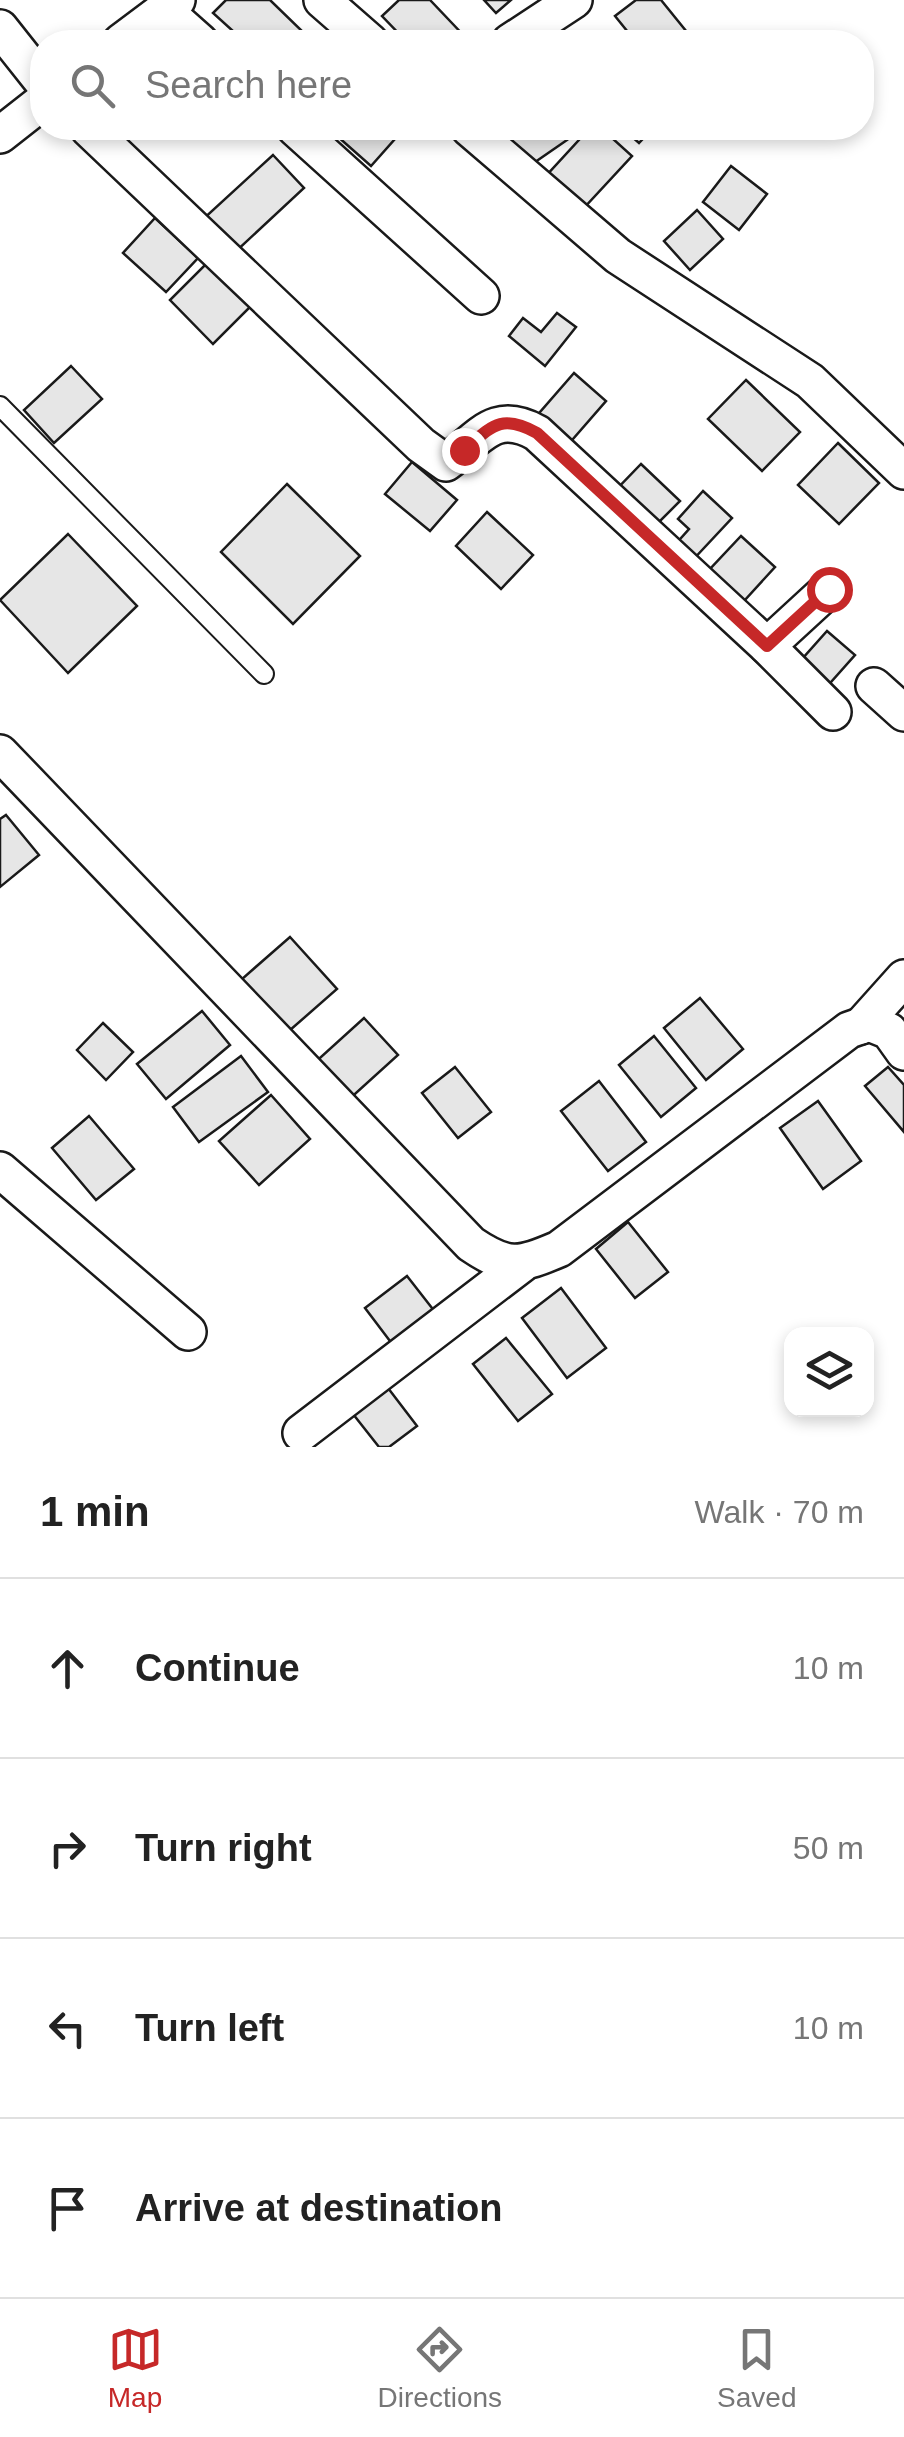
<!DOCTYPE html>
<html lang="en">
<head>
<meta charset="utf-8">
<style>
  :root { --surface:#fff; --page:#f6f6f6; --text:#222; --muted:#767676; --line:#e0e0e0; --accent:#c62828 }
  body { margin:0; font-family:Helvetica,sans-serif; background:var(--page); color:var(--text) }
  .controls { position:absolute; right:30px; bottom:30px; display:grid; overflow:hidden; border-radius:20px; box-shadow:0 5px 15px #0003 }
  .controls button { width:90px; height:90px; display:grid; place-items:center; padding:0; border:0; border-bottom:2px solid var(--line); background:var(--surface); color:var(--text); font:50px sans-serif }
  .stop { position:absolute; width:30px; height:30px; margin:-22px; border:8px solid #c62828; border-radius:50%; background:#fff }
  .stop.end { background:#c62828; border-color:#fff; box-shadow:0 2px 10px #0008 }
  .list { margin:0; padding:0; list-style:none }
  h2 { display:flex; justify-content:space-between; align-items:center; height:130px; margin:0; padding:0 40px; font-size:42px }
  h2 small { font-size:32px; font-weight:400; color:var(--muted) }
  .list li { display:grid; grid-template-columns:65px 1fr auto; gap:30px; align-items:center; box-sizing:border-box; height:180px; padding:0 40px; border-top:2px solid var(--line) }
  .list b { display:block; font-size:38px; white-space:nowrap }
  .list em { font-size:32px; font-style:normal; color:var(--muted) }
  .icon { flex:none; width:55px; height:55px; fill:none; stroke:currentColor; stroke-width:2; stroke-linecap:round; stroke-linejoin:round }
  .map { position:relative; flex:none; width:904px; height:1447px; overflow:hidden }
  .search { position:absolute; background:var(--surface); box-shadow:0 5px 15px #0003; left:30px; right:30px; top:30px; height:110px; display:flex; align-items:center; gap:25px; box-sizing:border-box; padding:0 35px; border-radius:40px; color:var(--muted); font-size:38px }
  .sheet { height:850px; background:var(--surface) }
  nav { display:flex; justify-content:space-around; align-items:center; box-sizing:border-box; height:140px; border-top:2px solid var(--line); background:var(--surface); font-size:28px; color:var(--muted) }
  nav a { display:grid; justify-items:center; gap:5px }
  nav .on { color:var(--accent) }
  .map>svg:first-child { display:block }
</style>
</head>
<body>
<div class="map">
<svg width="904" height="1447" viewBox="0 0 904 1447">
  <rect width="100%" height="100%" fill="#fff"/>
  <g fill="#e6e6e6" stroke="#1a1a1a" stroke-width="2.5">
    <polygon points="226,0 270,0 303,32 294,42 245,42 213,13"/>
    <polygon points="399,0 430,0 468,40 465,42 407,42 382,16"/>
    <polygon points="484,0 511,0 496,13"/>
    <polygon points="636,0 661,0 695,42 636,42 615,16"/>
    <polygon points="328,128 399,128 402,131 371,166"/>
    <polygon points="514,128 558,128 567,140 525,169 502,136"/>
    <polygon points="590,128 601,128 632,156 582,210 545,177"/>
    <polygon points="622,128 653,128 639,143"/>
    <polygon points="273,155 304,188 232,255 201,221"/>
    <polygon points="731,166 767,194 739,230 703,202"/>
    <polygon points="697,210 723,239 690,270 664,241"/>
    <polygon points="155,218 198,258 166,292 123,253"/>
    <polygon points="210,260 253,304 213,344 170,300"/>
    <polygon points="557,313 576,327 545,366 509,336 523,318 541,332"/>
    <polygon points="71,366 102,399 54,443 24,410"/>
    <polygon points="574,373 606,401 566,447 534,419"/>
    <polygon points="746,380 800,432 762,471 708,419"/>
    <polygon points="838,443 879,483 839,524 798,485"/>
    <polygon points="412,462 457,500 430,531 385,494"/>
    <polygon points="641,464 680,501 653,528 614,492"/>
    <polygon points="287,484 360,556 293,624 221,552"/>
    <polygon points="703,491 732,518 689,564 673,547 689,529 678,519"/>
    <polygon points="487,512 533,555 501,589 456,546"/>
    <polygon points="68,534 137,606 68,673 0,600"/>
    <polygon points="741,536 775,567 744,601 710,569"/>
    <polygon points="827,631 855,655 823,691 795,667"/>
    <polygon points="6,815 39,855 0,887 0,819"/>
    <polygon points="290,937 337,989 289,1031 242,979"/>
    <polygon points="700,998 743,1049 706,1080 664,1028"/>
    <polygon points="202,1011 230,1045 166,1099 137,1064"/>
    <polygon points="364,1018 398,1055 345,1103 311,1066"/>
    <polygon points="103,1023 133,1052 106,1080 77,1050"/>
    <polygon points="654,1036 696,1088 661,1117 619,1065"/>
    <polygon points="241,1056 268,1092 199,1142 173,1107"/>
    <polygon points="455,1067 491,1112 458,1138 422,1093"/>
    <polygon points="888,1067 904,1085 904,1132 865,1086"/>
    <polygon points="599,1081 646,1142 608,1171 561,1111"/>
    <polygon points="271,1095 310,1139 259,1185 219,1141"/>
    <polygon points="818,1101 861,1161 823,1189 780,1128"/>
    <polygon points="89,1116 134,1169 96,1200 52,1148"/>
    <polygon points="628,1222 668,1272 635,1298 596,1249"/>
    <polygon points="407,1276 439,1317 396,1349 365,1308"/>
    <polygon points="561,1288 606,1348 567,1378 522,1318"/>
    <polygon points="506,1338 552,1394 518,1421 473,1364"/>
    <polygon points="388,1388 417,1426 389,1447 379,1447 353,1414"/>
  </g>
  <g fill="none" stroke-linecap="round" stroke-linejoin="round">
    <g stroke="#1a1a1a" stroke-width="22">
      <polyline id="lane" points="0,406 264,674"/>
    </g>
    <g stroke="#1a1a1a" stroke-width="40">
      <g id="street">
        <polyline points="322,0 370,42"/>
        <polyline points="164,10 200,42"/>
        <polyline points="0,28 42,81"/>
        <polyline points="121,42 177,0"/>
        <polyline points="510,42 574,0"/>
        <path d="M88 128 421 445 446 463C480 438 494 409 537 433L767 646 833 712"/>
        <polyline points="295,128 481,296"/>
        <polyline points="469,128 618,256 810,381 904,471"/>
        <polyline points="0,135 42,102"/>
        <polyline points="767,646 829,589"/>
        <polyline points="874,686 904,713"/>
        <path d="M0 753 471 1244C508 1269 519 1266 559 1249L849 1030 869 1023 889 1031 904 1052"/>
        <polyline points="861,1026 904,978"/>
        <polyline points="0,1170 188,1332"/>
        <polyline points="301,1433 522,1264"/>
      </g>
    </g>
    <use href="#lane" stroke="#fff" stroke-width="18"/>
    <use href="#street" stroke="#fff" stroke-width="35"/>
  </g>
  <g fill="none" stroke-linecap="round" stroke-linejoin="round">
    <path stroke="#c62828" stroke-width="12" d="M464 450C492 426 501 413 537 433L767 646 829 589"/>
  </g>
</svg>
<div class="controls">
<button><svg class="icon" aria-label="layers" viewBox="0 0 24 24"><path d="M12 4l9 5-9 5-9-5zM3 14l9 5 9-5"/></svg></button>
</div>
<div class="stop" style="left:829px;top:589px"></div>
<div class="stop end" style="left:464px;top:450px"></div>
<div class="search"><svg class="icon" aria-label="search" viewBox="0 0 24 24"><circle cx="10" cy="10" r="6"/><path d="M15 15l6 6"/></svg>Search here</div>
</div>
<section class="sheet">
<h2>1 min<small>Walk · 70 m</small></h2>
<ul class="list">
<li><svg class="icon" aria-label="ahead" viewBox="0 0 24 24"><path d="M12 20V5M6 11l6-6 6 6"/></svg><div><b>Continue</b></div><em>10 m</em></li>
<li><svg class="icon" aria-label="right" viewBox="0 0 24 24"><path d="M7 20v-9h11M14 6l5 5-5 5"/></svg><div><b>Turn right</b></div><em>50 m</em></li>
<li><svg class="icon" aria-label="left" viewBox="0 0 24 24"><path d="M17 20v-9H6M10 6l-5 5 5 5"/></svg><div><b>Turn left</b></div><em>10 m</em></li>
<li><svg class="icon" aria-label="arrive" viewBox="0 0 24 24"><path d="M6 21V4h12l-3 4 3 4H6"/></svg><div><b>Arrive at destination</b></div></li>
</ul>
</section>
<nav>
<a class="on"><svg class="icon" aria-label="map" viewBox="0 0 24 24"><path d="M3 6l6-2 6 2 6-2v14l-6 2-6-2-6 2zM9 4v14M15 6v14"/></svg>Map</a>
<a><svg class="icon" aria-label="directions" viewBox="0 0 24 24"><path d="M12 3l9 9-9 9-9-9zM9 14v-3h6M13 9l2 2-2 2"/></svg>Directions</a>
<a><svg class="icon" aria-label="saved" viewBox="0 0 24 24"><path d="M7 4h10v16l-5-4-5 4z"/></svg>Saved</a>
</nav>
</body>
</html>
